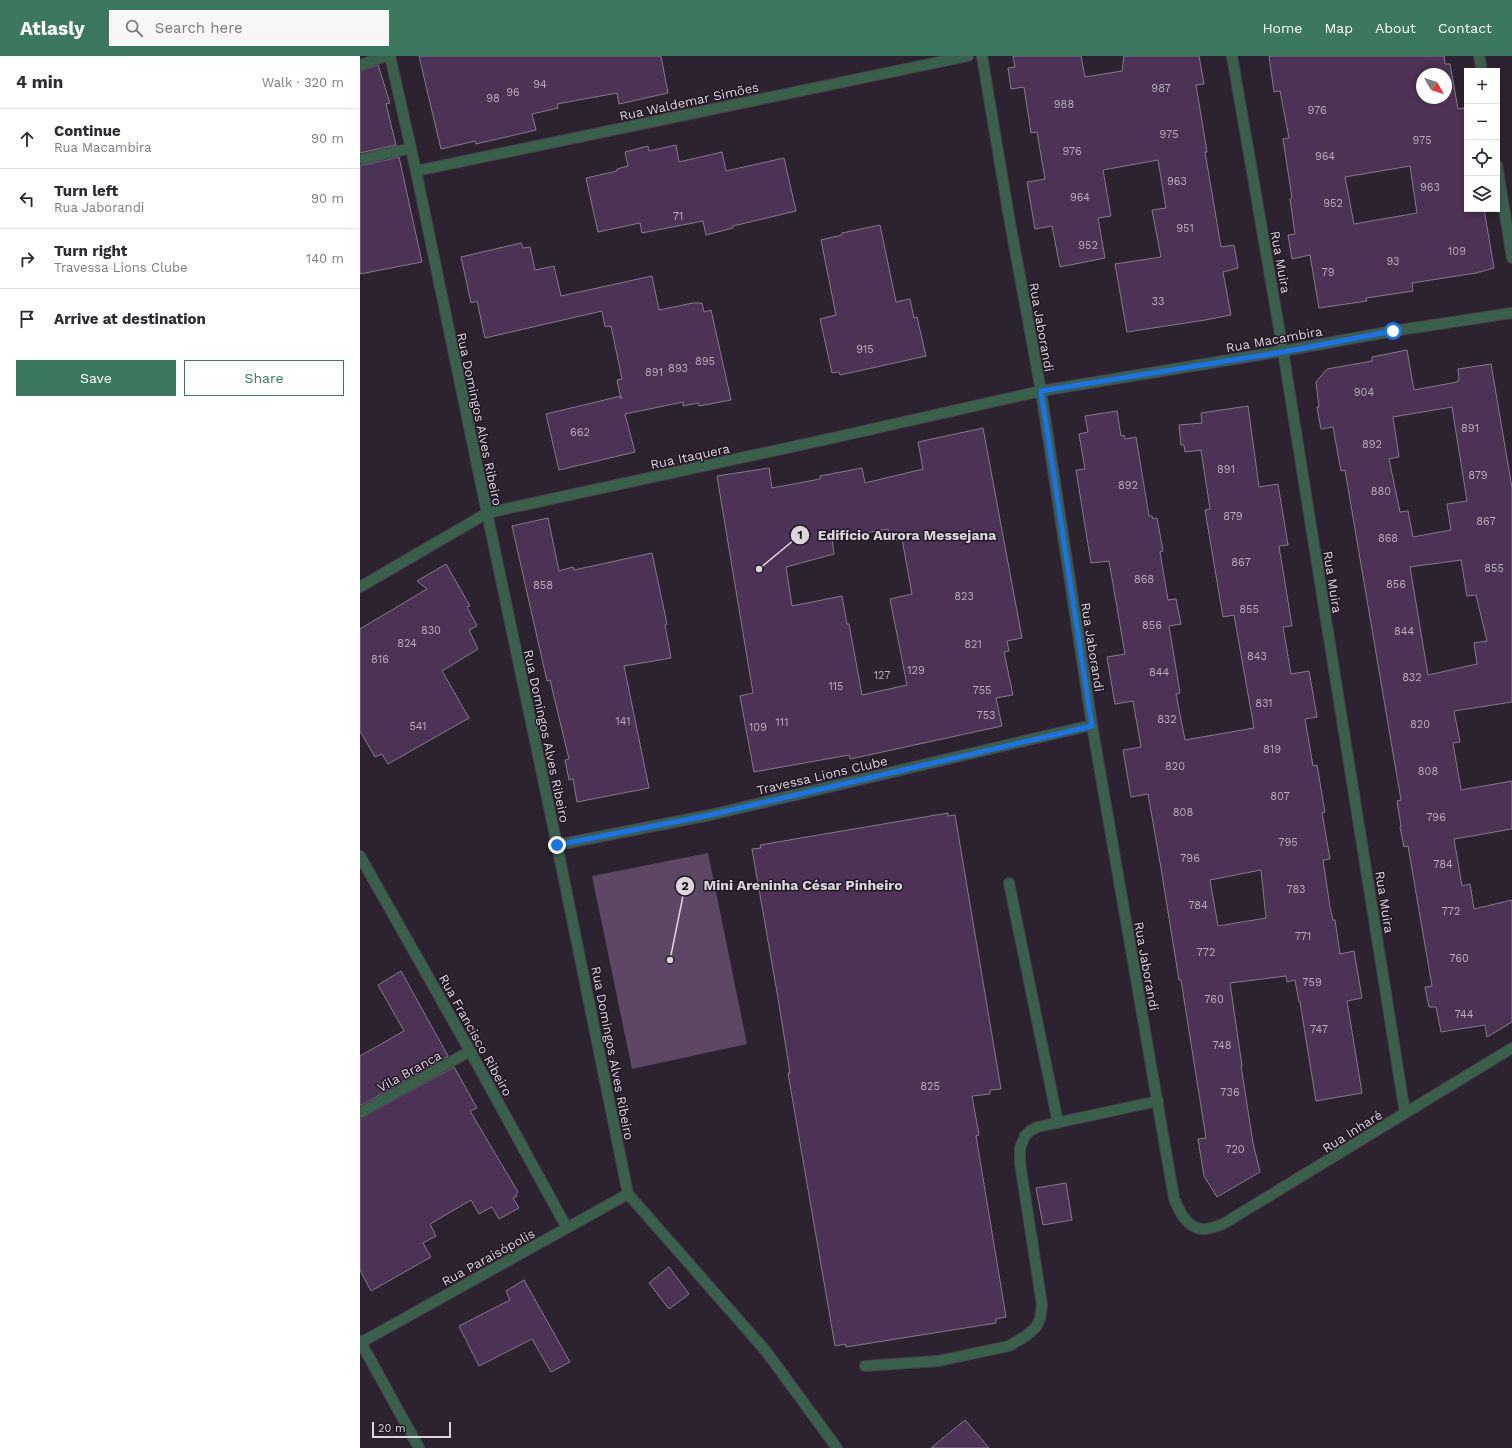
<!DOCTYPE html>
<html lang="en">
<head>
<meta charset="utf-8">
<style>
  :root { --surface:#fff; --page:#f7f7f7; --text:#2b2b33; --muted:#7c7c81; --line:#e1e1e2; --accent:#3c7760 }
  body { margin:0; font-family:"Work Sans",sans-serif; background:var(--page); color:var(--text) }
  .controls { position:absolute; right:12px; top:12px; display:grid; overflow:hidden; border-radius:0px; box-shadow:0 2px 6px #0003 }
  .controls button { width:36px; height:36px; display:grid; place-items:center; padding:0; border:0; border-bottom:1px solid var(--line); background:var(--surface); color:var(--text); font:20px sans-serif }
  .compass { position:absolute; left:1056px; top:12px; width:36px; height:36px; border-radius:50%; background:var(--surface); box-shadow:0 2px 6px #0003; rotate:129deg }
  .scale { position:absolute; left:12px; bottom:10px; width:79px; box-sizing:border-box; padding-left:4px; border:2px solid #dcd5de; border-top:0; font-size:11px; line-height:14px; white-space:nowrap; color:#dcd5de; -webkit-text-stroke:3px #231926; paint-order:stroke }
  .stop { position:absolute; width:12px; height:12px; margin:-9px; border:3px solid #1a73e8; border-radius:50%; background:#fff }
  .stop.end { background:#1a73e8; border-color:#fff; box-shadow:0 1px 4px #0008 }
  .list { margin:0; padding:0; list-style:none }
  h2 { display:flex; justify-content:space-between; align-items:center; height:52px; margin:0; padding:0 16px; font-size:17px }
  h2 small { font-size:13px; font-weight:400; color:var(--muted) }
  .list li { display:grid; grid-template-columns:26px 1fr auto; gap:12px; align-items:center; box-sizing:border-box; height:60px; padding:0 16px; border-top:1px solid var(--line) }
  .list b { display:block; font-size:15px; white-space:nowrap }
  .list p { margin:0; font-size:13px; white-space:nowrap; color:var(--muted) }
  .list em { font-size:13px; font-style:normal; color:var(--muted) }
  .actions { display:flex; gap:8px; padding:12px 16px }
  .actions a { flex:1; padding:9px 0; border:1px solid var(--accent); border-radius:0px; text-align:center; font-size:14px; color:var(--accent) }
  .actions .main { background:var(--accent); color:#fff }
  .icon { flex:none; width:22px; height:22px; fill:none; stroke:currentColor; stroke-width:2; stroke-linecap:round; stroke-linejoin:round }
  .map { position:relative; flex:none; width:1152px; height:1392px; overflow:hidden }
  header { display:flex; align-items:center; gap:24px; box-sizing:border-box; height:56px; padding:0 20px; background:var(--accent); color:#fff }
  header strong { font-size:19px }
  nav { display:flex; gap:22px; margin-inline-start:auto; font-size:14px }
  .search { width:280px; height:36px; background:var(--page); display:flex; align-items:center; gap:10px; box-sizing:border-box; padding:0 14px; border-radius:0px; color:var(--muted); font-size:15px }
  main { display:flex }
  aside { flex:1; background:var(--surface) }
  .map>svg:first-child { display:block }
</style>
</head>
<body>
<header>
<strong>Atlasly</strong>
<div class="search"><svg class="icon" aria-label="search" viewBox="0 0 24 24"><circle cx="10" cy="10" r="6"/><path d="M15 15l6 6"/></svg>Search here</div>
<nav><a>Home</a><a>Map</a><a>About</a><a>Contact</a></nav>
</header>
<main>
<aside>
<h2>4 min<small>Walk · 320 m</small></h2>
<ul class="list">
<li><svg class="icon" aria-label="ahead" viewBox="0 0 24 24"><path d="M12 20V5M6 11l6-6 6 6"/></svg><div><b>Continue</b><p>Rua Macambira</p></div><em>90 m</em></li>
<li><svg class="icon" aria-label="left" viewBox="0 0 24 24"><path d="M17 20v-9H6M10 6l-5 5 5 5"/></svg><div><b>Turn left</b><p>Rua Jaborandi</p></div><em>90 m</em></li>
<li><svg class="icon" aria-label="right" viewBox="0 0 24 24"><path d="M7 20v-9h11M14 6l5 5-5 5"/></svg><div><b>Turn right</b><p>Travessa Lions Clube</p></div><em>140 m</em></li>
<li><svg class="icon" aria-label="arrive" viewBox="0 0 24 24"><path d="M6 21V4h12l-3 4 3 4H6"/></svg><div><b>Arrive at destination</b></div></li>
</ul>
<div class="actions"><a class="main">Save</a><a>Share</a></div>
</aside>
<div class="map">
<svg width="1152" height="1392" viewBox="0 0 1152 1392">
  <rect width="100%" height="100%" fill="#2d2330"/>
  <polygon fill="#5d4764" points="348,797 387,988 272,1013 232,820"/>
  <g fill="#4c3254" stroke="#85798a" fill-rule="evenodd">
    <polygon points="59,0 301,0 308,37 259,48 257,37 197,48 198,52 172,58 176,74 116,88 115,85 81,93"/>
    <polygon points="653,0 721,0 725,21 762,15 764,0 839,0 844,28 836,29 847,96 845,96 861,191 874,189 878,212 863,216 871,259 845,264 767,276 755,208 801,201 792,154 806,152 798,104 743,114 751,160 738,162 745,202 700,211 692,170 675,173 667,126 685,123 677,76 671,77 664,31 651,33 648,12 655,11"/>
    <path d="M909 0H1084L1085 8H1090L1098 53 1104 52 1107 70V153H1124L1134 212 1116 217 1052 227 1053 235 1006 242 1007 245 959 252 950 199 932 203 928 179 935 178 930 143 932 142 923 83 929 82 920 35 914 36ZM1062 18H1086V42H1062ZM1050 110 1057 157 994 168 985 121Z"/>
    <polygon points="18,9 30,47 26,48 36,89 0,97 0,15"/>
    <polygon points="316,89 319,106 362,96 366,115 424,102 436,155 373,170 373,172 346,179 343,165 282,177 280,167 238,176 226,122 257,115 257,113 268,110 265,96 288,90 289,95"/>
    <polygon points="39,101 62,206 0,218 0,110"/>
    <polygon points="520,169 536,246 550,243 554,262 557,261 566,300 480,319 479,316 472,317 460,263 476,259 461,184 482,179 482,177"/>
    <polygon points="161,187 163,192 170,191 175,214 194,210 201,240 292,220 299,254 333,247 342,247 344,256 351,254 371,344 339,350 338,347 323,350 323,346 265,358 275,396 199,414 186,358 261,340 261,343 257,324 262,323 251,270 245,271 242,255 125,282 117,245 111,247 101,201"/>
    <path d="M1047 294 1054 334 1097 326V325L1099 324 1098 313 1131 308 1152 432V646L1094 655 1100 686 1093 687 1101 734 1152 725V773L1094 783 1102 830 1110 828 1114 853 1152 844V966L1127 981 1125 969 1081 976 1076 951H1069L1065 931 1072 930 1048 790 1044 791 1040 771 1041 770 1037 745 1041 744 985 414 981 415 973 371 961 373 957 351H959L956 326 967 313 1012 305V301ZM1092 351 1107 445 1087 448 1091 474 1053 481 1048 455 1040 456 1029 403 1039 401 1033 361ZM1101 504 1107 540 1116 539 1127 585 1114 587 1117 608 1068 619 1050 511Z"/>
    <path d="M888 350 899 431 918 428 928 489 919 490 932 570 923 571 931 618 949 615 957 661 945 663 953 710 957 709 965 756 962 757 970 803 963 804 970 851 973 864H975L980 898 994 895 1002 942 987 945 1002 1037 956 1045 940 946H939L935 924 927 926 926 920 870 927 882 1010H881L893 1087 900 1116 857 1141 844 1120 838 1083 846 1082 821 924H819L801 812 788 738 771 741 763 694 781 691 773 645 755 648 747 601 765 598 749 505 731 507 716 414 725 413 719 378 728 376 725 360 757 355 761 380 764 379 765 383 776 381 789 460H792L793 463 797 462 803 495 800 496 808 544 816 543 821 568 809 570 820 637 816 638 825 684 894 672 874 559 863 561 845 454 850 453 841 394 825 396 824 389H821L819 369 842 367 841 357ZM901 814 906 862 858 870 850 824Z"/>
    <path d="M623 372 662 582 647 585 649 595 644 596 653 639 636 642 642 670 490 703 489 699 394 716 380 640 393 637 357 420 409 412 412 432 460 423V420L502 412 505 427 563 413 558 386ZM528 473 530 485 542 483 552 538 530 543 547 629 502 639 489 568H487L482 540 432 550 426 511 474 498 472 483Z"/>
    <polygon points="188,462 199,515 213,511 214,514 292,497 307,568 305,569 311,602 264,610 289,732 217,746 213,723 209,724 205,704 209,703 190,624 187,625 152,470"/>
    <polygon points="86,508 110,550 107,551 117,570 109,574 118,593 82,615 109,662 28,708 22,698 15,701 0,675 0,573 67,533 57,525"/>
    <polygon points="588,757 588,760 595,759 641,1033 630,1034 630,1038 612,1040 619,1079 616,1080 646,1261 636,1263 636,1267 486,1291 485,1288 475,1290 428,1017 430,1017 418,942 392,793 401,792 400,789"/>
    <polygon points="41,915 88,1000 0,1050 0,1000 44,975 18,929"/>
    <polygon points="94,1011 117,1052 110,1055 158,1136 156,1138 157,1140 153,1142 159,1152 139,1163 132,1151 119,1158 111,1144 70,1168 76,1180 63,1187 71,1201 11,1235 0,1214 0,1063"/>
    <polygon points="706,1127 712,1164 683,1169 676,1132"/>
    <polygon points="309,1211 329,1238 309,1253 289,1227"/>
    <polygon points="164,1224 210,1306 191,1316 172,1283 119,1310 99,1270 150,1244 146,1235"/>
    <polygon points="605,1364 629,1392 571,1392"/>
  </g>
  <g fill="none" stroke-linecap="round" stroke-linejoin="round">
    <g stroke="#493f4c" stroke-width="12">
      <g id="minor">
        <polyline points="30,0 56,115 127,457 197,789 268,1138 405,1294 477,1392"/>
        <path d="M622 0 649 161 681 335 732 669 814 1142C819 1155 826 1171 842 1173 848 1174 857 1170 863 1168L1152 992"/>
        <polyline points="872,0 923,295 1045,1057"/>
        <polyline points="1119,0 1122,15"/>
        <polyline points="0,9 26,0"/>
        <polyline points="0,104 51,92"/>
        <polyline points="1137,109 1152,202"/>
        <polyline points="56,115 608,0"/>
        <polyline points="0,531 127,457 468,383 681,335 923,295 1033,275 1152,257"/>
        <polyline points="197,789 350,759 732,669"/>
        <polyline points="0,800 110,995 207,1172"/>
        <polyline points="649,827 698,1067"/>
        <polyline points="0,1057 110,995"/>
        <polyline points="0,1285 59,1392"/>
        <polyline points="0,1287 268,1138"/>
        <polyline points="505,1310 578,1305 649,1290 666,1280 676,1271 680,1263 682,1249 660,1107 660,1092 665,1080 670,1075 677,1071 798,1045"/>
      </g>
    </g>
    <use href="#minor" stroke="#39604b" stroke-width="10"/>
  </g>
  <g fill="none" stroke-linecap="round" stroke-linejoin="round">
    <polyline stroke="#1a73e8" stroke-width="5" points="197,789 350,759 732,670 681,335 923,296 1033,275"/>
  </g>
  <g text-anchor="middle" stroke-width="3" stroke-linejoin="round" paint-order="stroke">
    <g font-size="11" fill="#b8acbc">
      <text x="180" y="32">94</text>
      <text x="801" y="36">987</text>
      <text x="153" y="40">96</text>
      <text x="133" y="46">98</text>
      <text x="704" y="52">988</text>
      <text x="957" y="58">976</text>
      <text x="809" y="82">975</text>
      <text x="1062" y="88">975</text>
      <text x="712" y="99">976</text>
      <text x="965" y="104">964</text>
      <text x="817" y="129">963</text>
      <text x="1070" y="135">963</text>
      <text x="720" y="145">964</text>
      <text x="973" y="151">952</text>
      <text x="318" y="164">71</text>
      <text x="825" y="176">951</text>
      <text x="728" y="193">952</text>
      <text x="1097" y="199">109</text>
      <text x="1033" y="209">93</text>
      <text x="968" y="220">79</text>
      <text x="798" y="249">33</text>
      <text x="505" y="297">915</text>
      <text x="345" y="309">895</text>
      <text x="318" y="316">893</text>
      <text x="294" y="320">891</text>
      <text x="1004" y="340">904</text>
      <text x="1110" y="376">891</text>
      <text x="220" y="380">662</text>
      <text x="1012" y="392">892</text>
      <text x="866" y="417">891</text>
      <text x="1118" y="423">879</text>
      <text x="768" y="433">892</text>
      <text x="1021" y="439">880</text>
      <text x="873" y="464">879</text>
      <text x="1126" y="469">867</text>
      <text x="1028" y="486">868</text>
      <text x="881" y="510">867</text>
      <text x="1134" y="516">855</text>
      <text x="784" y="527">868</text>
      <text x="1036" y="532">856</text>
      <text x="183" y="533">858</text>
      <text x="604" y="544">823</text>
      <text x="889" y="557">855</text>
      <text x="792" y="573">856</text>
      <text x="71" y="578">830</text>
      <text x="1044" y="579">844</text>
      <text x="47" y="591">824</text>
      <text x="613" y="592">821</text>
      <text x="897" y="604">843</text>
      <text x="20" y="607">816</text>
      <text x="556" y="618">129</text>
      <text x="799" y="620">844</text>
      <text x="522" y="623">127</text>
      <text x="1052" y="625">832</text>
      <text x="476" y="634">115</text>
      <text x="622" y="638">755</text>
      <text x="904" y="651">831</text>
      <text x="626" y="663">753</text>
      <text x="807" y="667">832</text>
      <text x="263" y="669">141</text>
      <text x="422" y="670">111</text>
      <text x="1060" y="672">820</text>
      <text x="58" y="674">541</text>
      <text x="398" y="675">109</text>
      <text x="912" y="697">819</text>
      <text x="815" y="714">820</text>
      <text x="1068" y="719">808</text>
      <text x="920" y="744">807</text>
      <text x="823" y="760">808</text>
      <text x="1076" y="765">796</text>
      <text x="928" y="790">795</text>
      <text x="830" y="806">796</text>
      <text x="1083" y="812">784</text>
      <text x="936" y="837">783</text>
      <text x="838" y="853">784</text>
      <text x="1091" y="859">772</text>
      <text x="943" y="884">771</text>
      <text x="846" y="900">772</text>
      <text x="1099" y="906">760</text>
      <text x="952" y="930">759</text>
      <text x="854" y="947">760</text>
      <text x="1104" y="962">744</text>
      <text x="959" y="977">747</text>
      <text x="862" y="993">748</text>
      <text x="570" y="1034">825</text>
      <text x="870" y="1040">736</text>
      <text x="875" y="1097">720</text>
    </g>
    <g font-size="13" fill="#dcd5de" stroke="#231926">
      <text transform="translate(329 45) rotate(-12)" y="5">Rua Waldemar Simões</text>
      <text transform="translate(921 206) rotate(80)" y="5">Rua Muira</text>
      <text transform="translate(682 271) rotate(80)" y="5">Rua Jaborandi</text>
      <text transform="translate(914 283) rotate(-10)" y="5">Rua Macambira</text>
      <text transform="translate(120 363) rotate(78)" y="5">Rua Domingos Alves Ribeiro</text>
      <text transform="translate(330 400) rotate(-12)" y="5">Rua Itaquera</text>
      <text transform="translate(973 526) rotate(81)" y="5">Rua Muira</text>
      <text transform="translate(733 591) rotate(81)" y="5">Rua Jaborandi</text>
      <text transform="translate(187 680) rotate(78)" y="5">Rua Domingos Alves Ribeiro</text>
      <text transform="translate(462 719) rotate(-13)" y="5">Travessa Lions Clube</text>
      <text transform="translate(1025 846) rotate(81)" y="5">Rua Muira</text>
      <text transform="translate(787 910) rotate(80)" y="5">Rua Jaborandi</text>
      <text transform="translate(116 979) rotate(61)" y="5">Rua Francisco Ribeiro</text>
      <text transform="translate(253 997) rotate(79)" y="5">Rua Domingos Alves Ribeiro</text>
      <text transform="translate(49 1015) rotate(-29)" y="5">Vila Branca</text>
      <text transform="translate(992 1075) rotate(-32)" y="5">Rua Inharé</text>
      <text transform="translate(128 1201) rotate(-29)" y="5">Rua Paraisópolis</text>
    </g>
  </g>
  <path fill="none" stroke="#dcd5de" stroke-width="1.5" d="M399 513L440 479M310 904L325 830"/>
  <g fill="#dcd5de" stroke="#231926" stroke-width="1.5">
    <circle cx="399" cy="513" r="4"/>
    <circle cx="310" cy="904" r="4"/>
    <circle cx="440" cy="479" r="10"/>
    <circle cx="325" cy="830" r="10"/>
  </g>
  <g font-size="12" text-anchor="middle" font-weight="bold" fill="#111">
    <text x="440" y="483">1</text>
    <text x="325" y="834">2</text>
  </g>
  <g font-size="14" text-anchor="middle" font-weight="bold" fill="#dcd5de" stroke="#231926" stroke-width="3" stroke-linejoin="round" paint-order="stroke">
    <text x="547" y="484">Edifício Aurora Messejana</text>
    <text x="443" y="834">Mini Areninha César Pinheiro</text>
  </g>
</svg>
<div class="controls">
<button>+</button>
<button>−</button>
<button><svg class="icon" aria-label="locate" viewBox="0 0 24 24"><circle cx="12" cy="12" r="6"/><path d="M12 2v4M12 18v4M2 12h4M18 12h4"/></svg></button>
<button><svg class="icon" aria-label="layers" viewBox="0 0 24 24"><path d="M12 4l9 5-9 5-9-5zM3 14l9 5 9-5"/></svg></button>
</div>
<svg class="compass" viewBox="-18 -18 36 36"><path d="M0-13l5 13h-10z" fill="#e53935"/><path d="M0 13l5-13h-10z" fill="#7c7c81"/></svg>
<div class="scale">20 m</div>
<div class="stop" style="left:1033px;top:275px"></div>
<div class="stop end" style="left:197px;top:789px"></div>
</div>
</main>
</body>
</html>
